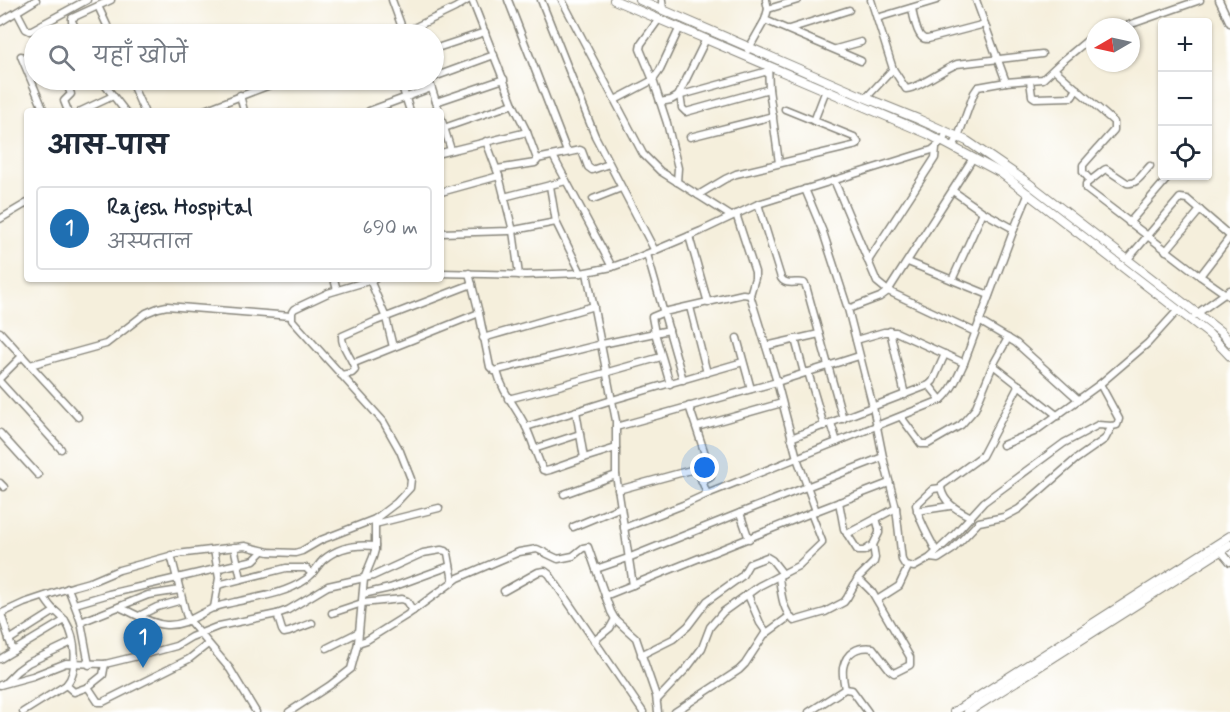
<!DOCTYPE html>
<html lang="hi">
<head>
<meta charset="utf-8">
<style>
  :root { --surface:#fff; --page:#f2f2f3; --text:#1f2937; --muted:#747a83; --line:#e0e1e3; --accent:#1f6fb2 }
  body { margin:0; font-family:Mynerve,"Playpen Sans Deva",sans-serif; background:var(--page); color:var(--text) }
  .controls { position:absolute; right:18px; top:18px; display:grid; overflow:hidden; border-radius:6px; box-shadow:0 2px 4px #0004 }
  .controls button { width:54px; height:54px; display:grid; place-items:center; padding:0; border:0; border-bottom:2px solid var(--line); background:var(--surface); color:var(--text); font:30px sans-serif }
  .compass { position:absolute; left:1086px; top:18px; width:54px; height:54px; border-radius:50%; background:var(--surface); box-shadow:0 2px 4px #0004; rotate:261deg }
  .you { position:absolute; left:705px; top:468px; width:21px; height:21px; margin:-15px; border:4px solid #fff; border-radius:50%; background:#1a73e8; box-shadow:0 0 0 9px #1a73e833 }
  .badge { display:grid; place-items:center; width:39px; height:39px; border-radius:50%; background:var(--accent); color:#fff; font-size:20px; font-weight:700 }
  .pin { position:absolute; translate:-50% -50px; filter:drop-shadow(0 2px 3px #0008) }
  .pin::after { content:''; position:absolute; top:32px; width:21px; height:18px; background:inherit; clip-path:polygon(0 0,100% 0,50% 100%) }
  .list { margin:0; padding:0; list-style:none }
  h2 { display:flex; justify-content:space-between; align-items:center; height:78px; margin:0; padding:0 24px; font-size:26px }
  h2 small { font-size:20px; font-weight:400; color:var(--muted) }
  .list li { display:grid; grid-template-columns:39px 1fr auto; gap:18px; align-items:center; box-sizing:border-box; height:84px; margin:0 12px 12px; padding:0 12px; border:2px solid var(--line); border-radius:6px }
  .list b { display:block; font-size:22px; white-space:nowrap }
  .list p { margin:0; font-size:20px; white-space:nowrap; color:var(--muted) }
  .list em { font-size:20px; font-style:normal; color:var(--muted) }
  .icon { flex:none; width:33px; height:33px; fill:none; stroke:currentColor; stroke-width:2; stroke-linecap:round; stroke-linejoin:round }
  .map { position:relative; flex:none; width:1230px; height:712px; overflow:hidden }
  .search { position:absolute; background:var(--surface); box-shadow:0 2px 4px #0004; left:24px; top:24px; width:420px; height:66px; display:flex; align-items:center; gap:15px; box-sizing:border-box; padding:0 21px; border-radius:33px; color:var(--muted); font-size:22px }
  .panel { position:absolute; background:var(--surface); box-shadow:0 2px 4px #0004; left:24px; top:108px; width:420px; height:174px; border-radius:6px }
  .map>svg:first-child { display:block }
</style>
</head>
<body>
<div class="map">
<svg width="1230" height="712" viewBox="0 0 1230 712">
  <rect width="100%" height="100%" fill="#fff"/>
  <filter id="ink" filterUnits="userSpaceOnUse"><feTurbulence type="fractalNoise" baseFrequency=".0167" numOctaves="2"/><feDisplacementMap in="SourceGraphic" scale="12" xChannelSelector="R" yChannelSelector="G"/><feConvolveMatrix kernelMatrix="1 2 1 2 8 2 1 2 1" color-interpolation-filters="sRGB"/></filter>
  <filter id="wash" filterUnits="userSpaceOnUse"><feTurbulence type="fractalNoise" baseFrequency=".008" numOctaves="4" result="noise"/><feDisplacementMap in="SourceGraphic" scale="24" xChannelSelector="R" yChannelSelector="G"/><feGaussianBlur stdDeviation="1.35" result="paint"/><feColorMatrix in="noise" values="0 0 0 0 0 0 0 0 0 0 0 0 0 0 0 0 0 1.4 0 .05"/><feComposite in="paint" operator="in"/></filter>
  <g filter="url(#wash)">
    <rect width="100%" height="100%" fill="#f5efdc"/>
  </g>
  <g filter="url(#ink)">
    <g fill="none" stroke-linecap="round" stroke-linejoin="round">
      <g stroke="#88867c" stroke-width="9">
        <g id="minor">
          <polyline points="392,0 404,33"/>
          <polyline points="472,0 513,104 527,132 537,159 537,161 535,163 497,169"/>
          <polyline points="508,0 567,152"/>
          <polyline points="541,0 595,136 655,251"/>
          <polyline points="562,0 643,154 660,171 731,216"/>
          <polyline points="662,0 663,10"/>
          <path d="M871 0 893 69 906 89C919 88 942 70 957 64L1042 54"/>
          <polyline points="976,0 1006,82"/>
          <polyline points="1219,0 1230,23"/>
          <polyline points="98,6 111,34"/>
          <path d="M912 8C913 15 917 35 923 38 924 39 926 39 928 39L985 24"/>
          <polyline points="768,9 798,0"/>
          <polyline points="17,12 26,29 30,31 87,0"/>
          <polyline points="877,18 937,0"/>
          <polyline points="659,19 641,44 640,49 653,80 667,123 678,168 677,182"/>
          <polyline points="765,20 861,61"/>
          <polyline points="0,22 36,0"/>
          <polyline points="1123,27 1200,0"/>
          <polyline points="789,29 849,10"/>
          <polyline points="78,34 72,21 72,18 111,0"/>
          <polyline points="401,34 455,8 468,0"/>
          <polyline points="434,49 485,32"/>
          <polyline points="836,49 861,42"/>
          <polyline points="748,50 765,20 768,9 766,0"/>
          <polyline points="21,56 44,111"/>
          <polyline points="768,65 769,89 779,163"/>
          <polyline points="1054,69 1114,122 1114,130 1083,165 1083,172 1090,180"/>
          <polyline points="434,77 494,55"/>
          <polyline points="65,80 71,94 64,101 68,111"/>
          <polyline points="101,80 125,111"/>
          <polyline points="130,80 144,111"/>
          <polyline points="400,80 410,111"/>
          <polyline points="429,80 439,111"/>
          <polyline points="1030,81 1032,96 1035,98 1072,97 1077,89"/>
          <polyline points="240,95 244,111"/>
          <polyline points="680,95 682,108 686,112 769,89"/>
          <polyline points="678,96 768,71"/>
          <polyline points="866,98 893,69"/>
          <polyline points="615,100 653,80 660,70 680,27"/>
          <polyline points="436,102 504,79"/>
          <polyline points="660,102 671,100 678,96 706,39"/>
          <polyline points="81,111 113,96"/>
          <polyline points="202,111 283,80"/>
          <polyline points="369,111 431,88"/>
          <polyline points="441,118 451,150"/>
          <polyline points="814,121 826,90"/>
          <polyline points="444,128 513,104"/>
          <polyline points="690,137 773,116"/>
          <polyline points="486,141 499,176 513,231 519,275"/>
          <polyline points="953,147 958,137 974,93 978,87 1006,82 1043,79 1059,64 1089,39 1095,37"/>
          <polyline points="441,153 527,132"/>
          <polyline points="553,156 612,267"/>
          <polyline points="537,159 580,150 582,151 588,167 592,170 609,164"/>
          <path d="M1150 166C1143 173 1137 185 1127 183L1106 169 1104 170 1086 184V189L1200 276 1230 297"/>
          <polyline points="834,180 877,282 888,291 975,332"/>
          <polyline points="550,186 556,222 581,273"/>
          <polyline points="805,189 823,232 848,309 873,407 883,457 896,508 902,560 905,565 914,567 930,558 953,536 984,502 1064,443 1098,425 1112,426 1117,425 1119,419 1100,384"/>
          <polyline points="953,191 983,212 1014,229"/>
          <polyline points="441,192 499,176"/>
          <polyline points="698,195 725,179 736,174 857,145 858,142 854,137 785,109"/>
          <polyline points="504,197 566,181"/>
          <polyline points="593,199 621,188"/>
          <path d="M758 204 781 278C786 286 796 281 804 283L806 286 843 419"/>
          <polyline points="736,214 755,272 755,278 750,295"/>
          <polyline points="0,219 27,203"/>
          <polyline points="1129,223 1166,180"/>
          <polyline points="441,233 509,231 556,222"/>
          <polyline points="689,236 708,303"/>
          <polyline points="1166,251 1200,210"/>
          <polyline points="647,254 683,380"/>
          <polyline points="1127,260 1180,198 1187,199 1230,236"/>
          <polyline points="868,261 935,158 936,148"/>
          <polyline points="908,262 989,295"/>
          <polyline points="441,273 526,275 581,273 612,267 637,258 701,231 758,204 932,150 942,142 947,132"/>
          <polyline points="469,273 479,313 490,367 494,371 602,344 669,330"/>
          <polyline points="587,273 616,421 616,475 633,585"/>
          <polyline points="1200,276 1230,237"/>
          <polyline points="334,279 337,290"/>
          <polyline points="370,280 386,318 393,347"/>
          <polyline points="952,280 983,212"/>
          <polyline points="690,307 707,373"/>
          <polyline points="848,309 880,297 888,291 973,158"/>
          <polyline points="1195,315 1230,290"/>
          <polyline points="979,321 1016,343 1079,400"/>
          <polyline points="890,331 905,395"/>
          <polyline points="0,332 78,417"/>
          <polyline points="483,338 594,306"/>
          <polyline points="737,338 751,389"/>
          <polyline points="795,339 804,373"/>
          <polyline points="856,340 884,332 896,332 964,363"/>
          <polyline points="766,346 819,334"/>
          <polyline points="354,363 479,313"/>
          <polyline points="30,365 106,344 146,313 158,308 167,306 291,316"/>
          <polyline points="993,365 1058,416"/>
          <path d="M497 371C502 392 516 407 525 425 532 439 536 455 543 470L546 471 550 470 584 458 616 448"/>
          <polyline points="808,372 824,426"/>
          <path d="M341 375 352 373 355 370C353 358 341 348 342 336L376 321 472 284"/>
          <polyline points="0,378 22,356"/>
          <polyline points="0,382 61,449"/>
          <polyline points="670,384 655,333 652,317 664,312 743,294 750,295 777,382 797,458 816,511"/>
          <polyline points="929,385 941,400"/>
          <polyline points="508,399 555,387 661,357"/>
          <polyline points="689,406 711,472 711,477 702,482"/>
          <polyline points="576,411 584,458"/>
          <polyline points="901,417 921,444 928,444 961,425 975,409 993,365 1008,338"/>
          <polyline points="831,423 837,442"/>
          <polyline points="526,427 612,400 743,362"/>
          <polyline points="616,427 777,382 859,356"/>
          <polyline points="697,427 782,403"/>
          <polyline points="0,433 38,475"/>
          <polyline points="791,438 929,385 933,381 945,354"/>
          <polyline points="1003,445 1034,432 1100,384 1148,343 1178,310"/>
          <polyline points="534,449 580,434"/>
          <polyline points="0,483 4,487"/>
          <path d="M618 490 691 470C701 472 703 485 707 494"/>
          <polyline points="564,494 616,475"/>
          <polyline points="839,502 844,529 858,551 864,551 873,545"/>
          <polyline points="917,511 950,506"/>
          <polyline points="740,513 749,539"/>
          <path d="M971 517C958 510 944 504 941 488L942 485 982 456 1019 385"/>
          <polyline points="375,524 439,508"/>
          <polyline points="573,527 621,507"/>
          <path d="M624 528 683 505 707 494 941 400C952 391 958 376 964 363L1014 229 1029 193"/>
          <polyline points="847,534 896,508"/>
          <polyline points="234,547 241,578"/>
          <path d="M936 551C929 536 919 522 916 505L933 489 941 488"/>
          <polyline points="1221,551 1230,562"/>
          <polyline points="171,555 186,614 188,619 230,669 256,712"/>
          <polyline points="930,558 938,559 952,550 979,522 1004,517 1019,509 1075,460 1105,439 1112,426"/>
          <polyline points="596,569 628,558 740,513 883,457"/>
          <path d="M779 577C781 592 782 610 794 621L825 612 844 602 847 598 858 578 874 562 875 558 873 545 879 533V529L876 518"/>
          <polyline points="218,585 286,568 306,568 312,574"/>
          <polyline points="68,588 81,622 89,665"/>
          <polyline points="504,591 538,572 545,571 549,574 643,712"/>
          <polyline points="363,594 390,588 450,566"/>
          <polyline points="748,595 760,623 767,633"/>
          <polyline points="605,596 811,513 889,483"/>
          <polyline points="877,600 899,586 908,567"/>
          <polyline points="75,604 109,594 254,560 263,551"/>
          <path d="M119 607C134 613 150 624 166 625 185 626 197 615 213 608 220 605 228 604 235 602 258 597 285 594 305 580 313 575 317 566 323 560 338 547 357 544 375 546"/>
          <polyline points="214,608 219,578 214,550"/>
          <polyline points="332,613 362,603 402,599 407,601 413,611"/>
          <polyline points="0,614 24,603 75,586 93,581 119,570 177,554 245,546 269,552 295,553 302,551 321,540 375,519 396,503 410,488 411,479 400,451 383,421 292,320 292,312 294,309 328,293 375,279"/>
          <polyline points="1,614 13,651"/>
          <polyline points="277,614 282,630 284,633 289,632 312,623"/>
          <polyline points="139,616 157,607 182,600"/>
          <polyline points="81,622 148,595 180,590"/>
          <polyline points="9,640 55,611"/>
          <polyline points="594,641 610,628 615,619"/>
          <polyline points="358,643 367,640 407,615 458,578 519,552 537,549 558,559 573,556 583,548 588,547 611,612 615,619 636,638 656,696 658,712"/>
          <polyline points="327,648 359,632"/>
          <polyline points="641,655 673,639 688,626 707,601 742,576 749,564 767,557 772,560 783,574"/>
          <polyline points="0,659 65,620"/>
          <polyline points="5,683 17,671 28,663 72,642"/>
          <polyline points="0,685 33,676 66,663 105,664 154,652 176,646 191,637 219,626 277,614 288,610 328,586 373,576 423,553 441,550 446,551 448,553 453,581"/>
          <polyline points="66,685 74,692 88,687 103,675 105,664"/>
          <polyline points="88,687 98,702 103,702 189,659 208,644"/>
          <path d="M845 689C844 683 842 675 843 668 846 652 858 646 873 648L890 670 894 673 910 665V657L872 592 858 578"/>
          <polyline points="657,700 687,668 702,648 710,627 723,612 759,586 798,566 822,543 822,541 811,513"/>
          <path d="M23 712 66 685C79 671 76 638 66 622 62 616 57 613 52 608 49 605 46 600 44 597"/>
          <polyline points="289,712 329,686 351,669 358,643 364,579 373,557 375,550 375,519"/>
          <polyline points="675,712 739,670 745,664 764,635 790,616"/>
          <polyline points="809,712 845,689 852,690 868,712"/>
        </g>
      </g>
      <g stroke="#88867c" stroke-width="10">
        <g id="major">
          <polyline points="614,0 928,134 1001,173 1209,334 1230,356"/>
          <polyline points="640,0 866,98 918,119 967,141 1027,182 1221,332 1230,342"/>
          <polyline points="954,712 1230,536"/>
          <polyline points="968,712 1230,545"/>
        </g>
      </g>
      <use href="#minor" stroke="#fff" stroke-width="6"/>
      <use href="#major" stroke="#fff" stroke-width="8"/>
    </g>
  </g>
</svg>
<div class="controls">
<button>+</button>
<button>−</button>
<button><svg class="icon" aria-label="locate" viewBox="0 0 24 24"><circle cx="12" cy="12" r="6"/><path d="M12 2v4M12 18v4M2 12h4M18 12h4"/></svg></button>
</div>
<svg class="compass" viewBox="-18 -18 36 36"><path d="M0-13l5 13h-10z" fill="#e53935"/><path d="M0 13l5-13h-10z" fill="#747a83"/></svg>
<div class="you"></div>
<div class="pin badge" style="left:143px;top:668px">1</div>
<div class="search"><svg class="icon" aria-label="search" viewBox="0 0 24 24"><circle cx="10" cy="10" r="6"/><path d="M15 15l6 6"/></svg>यहाँ खोजें</div>
<section class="panel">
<h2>आस-पास<small></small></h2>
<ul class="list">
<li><span class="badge">1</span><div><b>Rajesh Hospital</b><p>अस्पताल</p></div><em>690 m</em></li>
</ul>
</section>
</div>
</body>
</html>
